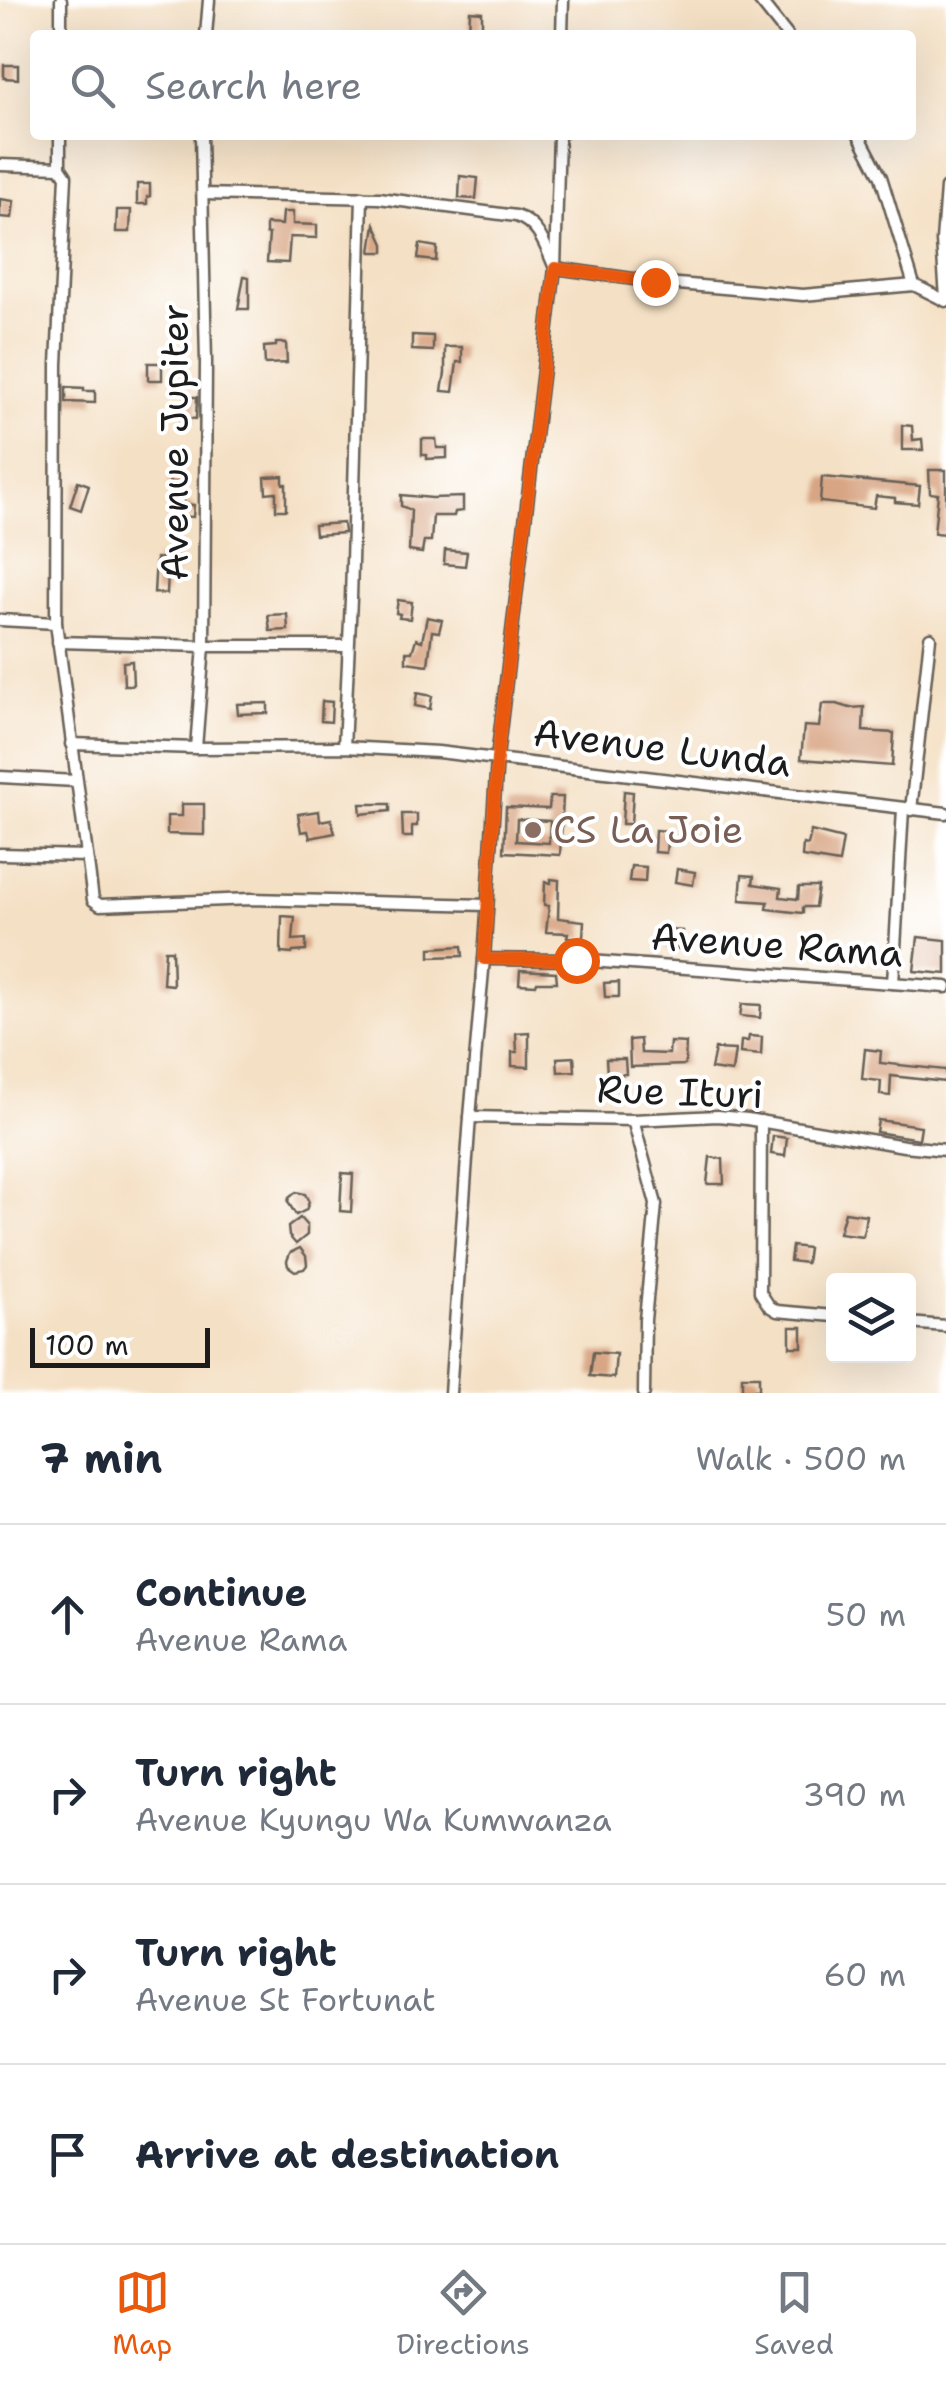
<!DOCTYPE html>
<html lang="en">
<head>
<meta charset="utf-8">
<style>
  :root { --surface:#fff; --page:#f6f6f7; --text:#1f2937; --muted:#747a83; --line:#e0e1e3; --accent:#ea580c }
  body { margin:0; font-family:"Shantell Sans",sans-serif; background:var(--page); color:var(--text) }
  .controls { position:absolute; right:30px; bottom:30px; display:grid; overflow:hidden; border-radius:10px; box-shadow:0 10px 40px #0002 }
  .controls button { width:90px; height:90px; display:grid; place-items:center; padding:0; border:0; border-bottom:2px solid var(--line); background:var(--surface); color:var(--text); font:50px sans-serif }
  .scale { position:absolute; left:30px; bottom:25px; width:180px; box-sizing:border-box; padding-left:10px; border:5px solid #1c1c1c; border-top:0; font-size:28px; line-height:35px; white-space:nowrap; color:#1c1c1c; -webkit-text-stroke:8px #fff; paint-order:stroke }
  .stop { position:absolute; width:30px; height:30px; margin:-22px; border:8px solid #ea580c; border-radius:50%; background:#fff }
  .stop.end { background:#ea580c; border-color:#fff; box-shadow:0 2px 10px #0008 }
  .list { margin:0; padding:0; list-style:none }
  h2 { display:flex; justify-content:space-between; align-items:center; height:130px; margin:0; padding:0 40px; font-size:42px }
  h2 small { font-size:32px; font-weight:400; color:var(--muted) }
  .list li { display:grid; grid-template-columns:65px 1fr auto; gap:30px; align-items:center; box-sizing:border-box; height:180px; padding:0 40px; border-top:2px solid var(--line) }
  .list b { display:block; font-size:38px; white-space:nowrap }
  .list p { margin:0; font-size:32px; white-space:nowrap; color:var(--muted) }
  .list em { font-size:32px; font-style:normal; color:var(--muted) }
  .icon { flex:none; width:55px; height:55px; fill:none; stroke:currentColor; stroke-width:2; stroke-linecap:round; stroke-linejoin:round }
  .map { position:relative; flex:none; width:946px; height:1393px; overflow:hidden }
  .search { position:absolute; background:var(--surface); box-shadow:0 10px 40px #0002; left:30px; right:30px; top:30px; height:110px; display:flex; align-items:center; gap:25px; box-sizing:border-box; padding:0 35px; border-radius:10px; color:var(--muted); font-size:38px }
  .sheet { height:850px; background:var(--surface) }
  nav { display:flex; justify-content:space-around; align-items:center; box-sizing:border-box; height:140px; border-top:2px solid var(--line); background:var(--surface); font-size:28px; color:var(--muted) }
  nav a { display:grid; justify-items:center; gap:5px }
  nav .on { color:var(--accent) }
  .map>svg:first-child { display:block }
</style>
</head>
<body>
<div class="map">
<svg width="946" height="1393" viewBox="0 0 946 1393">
  <rect width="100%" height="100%" fill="#fff"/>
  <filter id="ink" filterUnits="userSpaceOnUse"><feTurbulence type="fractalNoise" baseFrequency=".01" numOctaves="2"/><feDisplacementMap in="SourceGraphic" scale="20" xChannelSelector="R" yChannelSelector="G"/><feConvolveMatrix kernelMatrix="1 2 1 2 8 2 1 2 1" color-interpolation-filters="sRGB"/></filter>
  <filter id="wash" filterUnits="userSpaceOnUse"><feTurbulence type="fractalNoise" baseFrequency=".0048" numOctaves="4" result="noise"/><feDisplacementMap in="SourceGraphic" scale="40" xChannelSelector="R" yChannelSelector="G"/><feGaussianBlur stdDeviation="2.25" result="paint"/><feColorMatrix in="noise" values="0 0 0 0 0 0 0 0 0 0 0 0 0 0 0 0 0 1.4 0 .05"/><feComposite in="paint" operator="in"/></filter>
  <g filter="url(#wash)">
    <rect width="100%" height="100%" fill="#f4e0c4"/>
    <g id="blocks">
      <g fill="#d8a584" fill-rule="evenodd">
        <polygon points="470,11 482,12 482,30 469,30"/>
        <polygon points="4,65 18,65 18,79 4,78"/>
        <polygon points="460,176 478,178 476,199 459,198"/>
        <polygon points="137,184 150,184 150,196 147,197 147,204 137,204"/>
        <polygon points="0,199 14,201 12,218 0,217"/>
        <polygon points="117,210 131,210 130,232 116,232"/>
        <polygon points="283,212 293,212 293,224 317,225 317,238 290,237 288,263 267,262 269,234 266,234 266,224 282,225"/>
        <polygon points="375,224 384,244 384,252 371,252"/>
        <polygon points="420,244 437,247 436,261 418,259"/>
        <polygon points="244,276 249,277 249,309 238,309"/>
        <polygon points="412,335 433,336 433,351 412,350"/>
        <polygon points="276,343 286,343 287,363 265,364 264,347 276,346"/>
        <polygon points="445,347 462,347 462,362 457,362 453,392 442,391 445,373"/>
        <rect x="148" y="363" width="14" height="17"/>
        <polygon points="66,387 84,388 84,391 95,391 95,403 66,402"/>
        <polygon points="185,397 197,397 196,419 185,418"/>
        <polygon points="902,425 912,426 913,440 922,439 923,450 902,450"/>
        <polygon points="422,439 436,439 437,448 447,448 447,458 427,459 427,455 422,455"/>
        <polygon points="929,470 946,470 946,534 934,533 938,494 930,493"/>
        <polygon points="170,475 185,476 183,504 194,505 193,517 173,516 175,490 169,489"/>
        <polygon points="283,476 283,484 286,484 286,510 276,510 276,492 266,493 265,477"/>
        <polygon points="822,477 920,486 918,504 895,502 895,498 876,496 874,508 820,502"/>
        <polygon points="78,481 89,485 81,510 70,506"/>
        <polygon points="401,495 432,498 463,497 463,511 455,512 454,516 433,516 431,541 424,541 422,553 409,551 411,510 401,506"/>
        <polygon points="343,523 344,533 315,535 314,525"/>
        <polygon points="445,550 467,552 465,566 444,564"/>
        <polygon points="156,558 178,560 177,573 168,572 167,594 154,593"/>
        <polygon points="398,600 412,602 410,619 399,618 400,614 396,613"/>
        <polygon points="287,614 288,630 270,631 268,615"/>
        <polygon points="427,617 442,620 439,632 432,631 428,665 406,662 406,652 412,652 416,639 422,641"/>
        <polygon points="132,661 133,685 124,685 123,662"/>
        <polygon points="417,693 432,696 430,709 415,706"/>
        <polygon points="322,701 332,702 331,722 321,721"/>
        <polygon points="268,703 268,713 238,714 237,704"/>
        <polygon points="822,704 837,704 850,708 864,707 863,731 894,733 892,766 801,759 804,726 819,727"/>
        <polygon points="624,791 633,792 631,824 622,824"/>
        <path d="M550 797H563L560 855 504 852 506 807 549 809ZM517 819 550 821 549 843 516 841Z"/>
        <polygon points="182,804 204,804 204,835 167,834 167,816 182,816"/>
        <polygon points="360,804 390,804 390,811 361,814"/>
        <polygon points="319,811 320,821 331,819 335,833 310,838 308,831 301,832 298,814"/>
        <polygon points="402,814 417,814 417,826 412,826 412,837 403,837"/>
        <polygon points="655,830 668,831 666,853 654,852"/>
        <polygon points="811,831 843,839 839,863 802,857 803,844 808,845"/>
        <polygon points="631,866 646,867 645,882 629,881"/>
        <polygon points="677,869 695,872 693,885 675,882"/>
        <polygon points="742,875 754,876 753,884 781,888 780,897 798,899 799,887 818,887 815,907 803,907 803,913 767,909 768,902 740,900"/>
        <polygon points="551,879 559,880 558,918 584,921 583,938 567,937 568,933 546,932 549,906 544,905 545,882 551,883"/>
        <polygon points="282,916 295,917 293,940 306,939 306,951 293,952 292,954 281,953"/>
        <polygon points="667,930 683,931 682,949 666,948"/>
        <polygon points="918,937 946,940 946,974 914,971"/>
        <polygon points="462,946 463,956 430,957 430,948"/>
        <polygon points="165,950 172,950 173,985 163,984"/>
        <polygon points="520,970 556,972 557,982 537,982 536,985 519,984"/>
        <polygon points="619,982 619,997 605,997 604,983"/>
        <polygon points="742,1004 761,1005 760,1018 740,1016"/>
        <polygon points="529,1032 529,1067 512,1066 512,1052 517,1052 516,1033"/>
        <polygon points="749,1036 762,1037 761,1055 740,1053 741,1041 748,1041"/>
        <polygon points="640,1039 641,1053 669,1054 670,1042 686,1043 685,1065 630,1067 629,1040"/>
        <polygon points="715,1049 735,1050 732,1072 711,1069"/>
        <polygon points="865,1049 881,1051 880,1063 946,1070 946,1082 891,1076 890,1096 880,1095 881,1081 862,1079"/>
        <polygon points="574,1057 575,1071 558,1072 557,1058"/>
        <polygon points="606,1059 625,1059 626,1074 607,1075"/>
        <polygon points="878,1120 921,1126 919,1139 876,1132"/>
        <polygon points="773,1136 787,1138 785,1156 771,1154"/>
        <polygon points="710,1157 723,1159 724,1184 707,1184"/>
        <polygon points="342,1173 353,1174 351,1212 340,1211"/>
        <polygon points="296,1192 305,1194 309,1202 306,1210 296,1215 288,1202 289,1198"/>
        <polygon points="845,1212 866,1215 863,1236 839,1233"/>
        <polygon points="300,1218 307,1226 307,1235 296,1244 289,1236 288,1227"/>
        <polygon points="792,1246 808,1248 806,1263 790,1261"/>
        <polygon points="300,1248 306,1256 307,1265 304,1269 295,1271 288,1266 287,1261 290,1253"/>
        <rect x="790" y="1327" width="12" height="20"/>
        <polygon points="593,1352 616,1354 614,1378 590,1376"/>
        <rect x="742" y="1376" width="17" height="14"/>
      </g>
    </g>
  </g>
  <g filter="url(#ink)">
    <use href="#blocks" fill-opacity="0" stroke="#686157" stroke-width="2.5"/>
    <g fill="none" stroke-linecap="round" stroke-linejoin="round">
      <g stroke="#686157" stroke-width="15">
        <g id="minor">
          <polyline points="759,0 787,35"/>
          <polyline points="61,35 61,0"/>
          <polyline points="206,35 209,0"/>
          <polyline points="562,35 563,0"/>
          <polyline points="60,135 60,167 66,176 57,364 56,623 93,900 100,905 251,899 487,905"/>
          <polyline points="859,135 881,177 914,285"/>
          <polyline points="0,165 60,167"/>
          <polyline points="946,188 942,241 946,298"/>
          <path d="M203 194 379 198 516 216C539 223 546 248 555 268L655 282 803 295 914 285 946 301"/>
          <polyline points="0,620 56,623"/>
          <polyline points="58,642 204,646 348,646"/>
          <polyline points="71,744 196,748 344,747 438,752 946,813"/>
          <polyline points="344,747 351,599 362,197"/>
          <polyline points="196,748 204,646 206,362 201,135"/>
          <polyline points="0,777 76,781"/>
          <polyline points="911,810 930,638"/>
          <polyline points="0,854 87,856"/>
          <polyline points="484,959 576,960 946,987"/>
          <polyline points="893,983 903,809"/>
          <polyline points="470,1117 633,1120 718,1116 747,1119 904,1146 946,1150"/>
          <polyline points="633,1120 656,1204 645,1320 644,1393"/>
          <polyline points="761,1121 760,1292 769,1306 777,1311 834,1316"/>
          <polyline points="908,1323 946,1326"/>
          <polyline points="450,1393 470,1117 484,959 497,758 555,268 559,135"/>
        </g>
      </g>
      <use href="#minor" stroke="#fff" stroke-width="10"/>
    </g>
  </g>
  <g fill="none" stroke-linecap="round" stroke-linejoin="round" filter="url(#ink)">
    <polyline stroke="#ea580c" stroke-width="12" points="576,960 484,959 497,758 555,268 655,282"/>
  </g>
  <circle fill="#8d6e63" stroke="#fff" stroke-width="4" cx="533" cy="830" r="10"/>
  <g text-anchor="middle" stroke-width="8" stroke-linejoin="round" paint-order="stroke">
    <g font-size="38" fill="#1c1c1c" stroke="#fff">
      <text transform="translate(175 442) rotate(-90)" y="13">Avenue Jupiter</text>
      <text transform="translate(662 748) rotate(7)" y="13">Avenue Lunda</text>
      <text transform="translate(777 945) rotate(4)" y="13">Avenue Rama</text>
      <text transform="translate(680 1092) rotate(2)" y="13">Rue Ituri</text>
    </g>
    <g font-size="38" fill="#785e54" stroke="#fff" text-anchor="start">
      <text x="553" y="843">CS La Joie</text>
    </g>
  </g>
</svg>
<div class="controls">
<button><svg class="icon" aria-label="layers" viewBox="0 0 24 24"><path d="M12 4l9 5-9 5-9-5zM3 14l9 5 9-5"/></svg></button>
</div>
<div class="scale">100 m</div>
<div class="stop" style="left:576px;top:960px"></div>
<div class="stop end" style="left:655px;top:282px"></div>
<div class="search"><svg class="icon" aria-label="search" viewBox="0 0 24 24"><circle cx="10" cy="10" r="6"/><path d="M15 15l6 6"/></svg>Search here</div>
</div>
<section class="sheet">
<h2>7 min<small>Walk · 500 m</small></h2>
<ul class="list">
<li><svg class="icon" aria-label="ahead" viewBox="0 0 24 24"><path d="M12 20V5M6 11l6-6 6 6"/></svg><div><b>Continue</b><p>Avenue Rama</p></div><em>50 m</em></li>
<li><svg class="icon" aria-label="right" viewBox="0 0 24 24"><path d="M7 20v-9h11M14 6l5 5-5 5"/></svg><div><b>Turn right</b><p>Avenue Kyungu Wa Kumwanza</p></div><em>390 m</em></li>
<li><svg class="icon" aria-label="right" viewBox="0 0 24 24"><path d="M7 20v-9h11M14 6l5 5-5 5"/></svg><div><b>Turn right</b><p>Avenue St Fortunat</p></div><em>60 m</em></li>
<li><svg class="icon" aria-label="arrive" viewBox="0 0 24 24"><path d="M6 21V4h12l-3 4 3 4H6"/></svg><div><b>Arrive at destination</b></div></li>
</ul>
</section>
<nav>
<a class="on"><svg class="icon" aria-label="map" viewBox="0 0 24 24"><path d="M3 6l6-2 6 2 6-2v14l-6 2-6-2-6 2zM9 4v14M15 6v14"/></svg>Map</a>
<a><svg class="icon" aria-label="directions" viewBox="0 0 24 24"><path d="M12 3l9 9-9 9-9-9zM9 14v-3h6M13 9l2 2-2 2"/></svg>Directions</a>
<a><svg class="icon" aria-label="saved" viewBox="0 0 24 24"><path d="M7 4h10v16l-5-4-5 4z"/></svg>Saved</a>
</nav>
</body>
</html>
